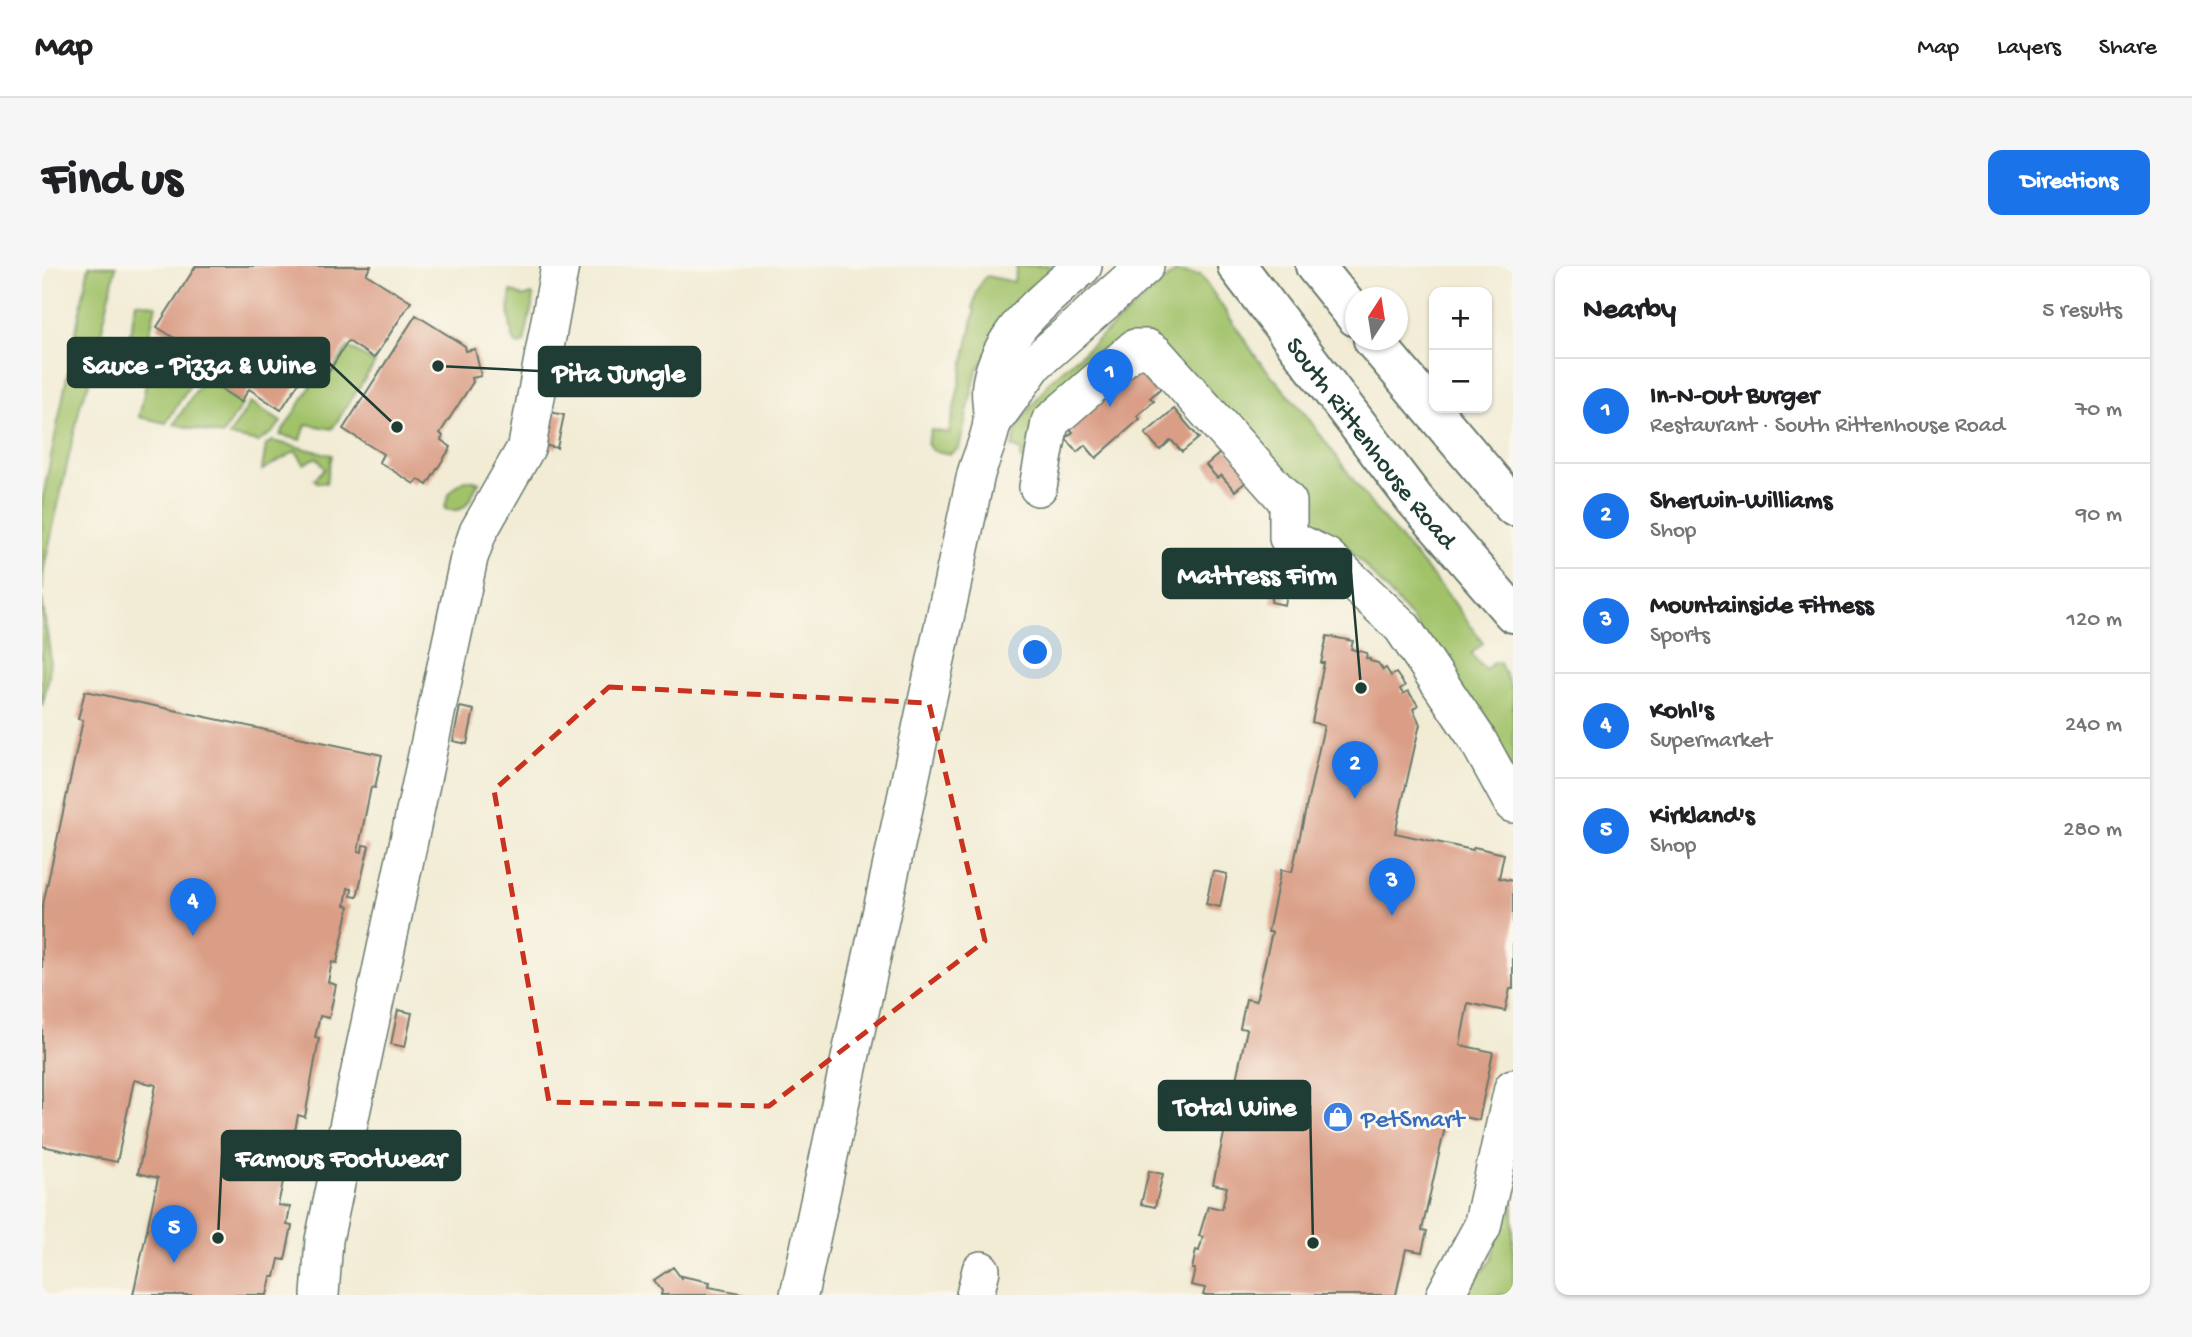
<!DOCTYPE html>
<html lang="en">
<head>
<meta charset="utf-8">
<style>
  :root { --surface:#fff; --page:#f6f6f6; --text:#202124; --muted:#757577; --line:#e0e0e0; --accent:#1a73e8 }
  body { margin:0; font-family:"Gochi Hand",sans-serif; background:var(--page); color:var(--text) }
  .controls { position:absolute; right:21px; top:21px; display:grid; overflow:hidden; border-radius:14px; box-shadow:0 2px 5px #0004 }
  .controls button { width:63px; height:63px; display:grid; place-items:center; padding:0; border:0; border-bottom:2px solid var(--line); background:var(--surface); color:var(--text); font:35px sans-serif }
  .compass { position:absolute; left:1303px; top:21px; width:63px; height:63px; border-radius:50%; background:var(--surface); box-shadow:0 2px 5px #0004; rotate:12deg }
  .you { position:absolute; left:994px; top:387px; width:24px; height:24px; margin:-18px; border:5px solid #fff; border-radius:50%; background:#1a73e8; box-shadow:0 0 0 10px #1a73e833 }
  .badge { display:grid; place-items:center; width:46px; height:46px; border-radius:50%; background:var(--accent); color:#fff; font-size:23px; font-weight:700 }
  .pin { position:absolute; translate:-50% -58px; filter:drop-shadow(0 2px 4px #0008) }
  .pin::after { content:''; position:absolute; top:37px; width:24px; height:21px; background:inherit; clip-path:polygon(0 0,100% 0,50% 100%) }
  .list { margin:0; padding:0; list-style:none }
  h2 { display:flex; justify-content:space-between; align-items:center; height:91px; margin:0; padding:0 28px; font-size:30px }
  h2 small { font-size:23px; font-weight:400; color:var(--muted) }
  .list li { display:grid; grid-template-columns:46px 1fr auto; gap:21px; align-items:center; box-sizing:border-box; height:105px; padding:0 28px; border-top:2px solid var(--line) }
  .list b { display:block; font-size:26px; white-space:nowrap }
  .list p { margin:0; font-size:23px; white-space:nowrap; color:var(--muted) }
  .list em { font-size:23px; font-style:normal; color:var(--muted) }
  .map { position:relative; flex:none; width:1471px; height:1029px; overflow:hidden; border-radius:14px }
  header { display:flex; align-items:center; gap:42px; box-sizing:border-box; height:98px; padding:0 35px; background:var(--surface); border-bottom:2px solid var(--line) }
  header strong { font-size:33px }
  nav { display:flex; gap:38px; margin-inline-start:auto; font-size:24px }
  .intro { display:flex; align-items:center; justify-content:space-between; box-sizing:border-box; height:168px; padding:0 42px }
  h1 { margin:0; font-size:49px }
  .button { padding:18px 32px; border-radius:14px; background:var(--accent); color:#fff; font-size:24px; font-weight:700 }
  main { display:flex; gap:42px; padding:0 42px }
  aside { flex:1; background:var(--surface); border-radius:14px; box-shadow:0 2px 5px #0004 }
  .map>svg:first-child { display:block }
</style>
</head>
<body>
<header>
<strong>Map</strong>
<nav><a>Map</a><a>Layers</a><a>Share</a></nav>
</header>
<div class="intro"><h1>Find us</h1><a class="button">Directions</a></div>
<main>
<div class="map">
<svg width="1471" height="1029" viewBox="0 0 1471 1029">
  <rect width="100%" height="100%" fill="#fbf7ec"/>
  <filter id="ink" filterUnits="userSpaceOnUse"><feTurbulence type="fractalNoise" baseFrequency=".0143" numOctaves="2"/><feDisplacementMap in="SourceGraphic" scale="14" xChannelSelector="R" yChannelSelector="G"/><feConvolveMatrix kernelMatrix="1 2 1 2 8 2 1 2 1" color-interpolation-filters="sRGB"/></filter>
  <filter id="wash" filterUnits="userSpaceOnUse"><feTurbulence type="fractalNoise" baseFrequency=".00686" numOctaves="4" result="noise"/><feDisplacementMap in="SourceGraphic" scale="28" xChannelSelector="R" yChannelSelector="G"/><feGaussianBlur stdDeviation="1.57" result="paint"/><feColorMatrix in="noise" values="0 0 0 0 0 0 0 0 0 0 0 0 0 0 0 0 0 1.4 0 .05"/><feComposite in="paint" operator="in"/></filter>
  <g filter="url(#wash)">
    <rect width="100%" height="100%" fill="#f2ecd5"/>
    <g fill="#a2c26b" stroke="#608050" stroke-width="2">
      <polygon points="47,0 74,0 49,113 39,136 2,302 0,325 0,236"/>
      <path d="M975 0H1015L935 104 917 182 908 188 890 184 885 178 889 164 907 167 933 44 931 43C933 32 936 15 945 10L972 16Z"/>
      <polygon points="1133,6 1159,9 1217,95 1264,149 1332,242 1408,331 1441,377 1429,388 1443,404 1451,397 1458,397 1471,426 1471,505 1368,350 1313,289 1301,279 1262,258 1116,77 986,194 978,193 980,185 970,181 975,161 1007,116"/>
      <path d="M469 25 482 31 488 28 492 30 482 77 477 79 473 77C467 61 466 41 469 25Z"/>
      <polygon points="94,36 114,39 105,79 87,73"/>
      <polygon points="128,69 165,92 124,157 97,151 114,71 123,76"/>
      <polygon points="306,81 333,97 290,163 264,158 259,174 238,169 271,117 280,121"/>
      <polygon points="162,112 201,137 180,169 132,158"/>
      <polygon points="209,136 239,156 231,166 216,176 187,170"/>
      <polygon points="230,175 290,189 284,217 275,216 272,213 283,203 275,191 262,198 254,185 220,204 224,179"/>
      <path d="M424 214 437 216C426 234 426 249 403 243 405 228 410 221 424 214Z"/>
      <polygon points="0,332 8,388 7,410 0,441"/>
      <polygon points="1471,897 1471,1029 1420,1029 1444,1001 1450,991"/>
    </g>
    <g id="blocks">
      <g fill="#da9d85">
        <polygon points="154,0 329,0 324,8 369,36 332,92 306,75 279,118 263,107 239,144 207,123 199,136 162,112 172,97 115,61"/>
        <polygon points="374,49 423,80 424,85 433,83 439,110 430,112 431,116 398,167 401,170 399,174 409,181 385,219 376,213 372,218 337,196 341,188 301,163"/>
        <polygon points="1079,77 1119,122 1108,132 1112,135 1095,150 1098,153 1054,192 1043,179 1035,186 1024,172 1031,166 1020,154"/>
        <polygon points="1132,143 1157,172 1140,186 1129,174 1118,184 1103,168"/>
        <polygon points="508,146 522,149 515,182 501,179"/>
        <polygon points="1184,182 1210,211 1193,225 1179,209 1175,212 1164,199"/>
        <polygon points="1236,302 1250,305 1243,339 1229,336"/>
        <polygon points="1285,370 1311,375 1309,383 1325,387 1324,392 1328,393 1328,395 1336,397 1341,404 1344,402 1349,410 1354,407 1363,420 1358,423 1361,428 1366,425 1376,439 1371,443 1378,458 1353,567 1431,584 1432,581 1462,588 1457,612 1471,615 1471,723 1468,723 1463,745 1426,737 1418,779 1451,786 1437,854 1406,848 1380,964 1385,965 1380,986 1364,983 1354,1029 1161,1029 1163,1022 1149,1019 1153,1003 1150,1003 1154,984 1157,985 1161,971 1157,970 1166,940 1180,943 1185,921 1171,918 1205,763 1198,762 1204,733 1214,735 1230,666 1226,666 1239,604 1250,606 1282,460 1270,456 1282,397 1279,397"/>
        <polygon points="43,425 340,489 333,522 329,521 316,585 320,586 321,579 327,580 315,631 309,630 310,623 306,622 303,639 307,640 295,697 290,696 286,716 294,719 287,752 278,750 273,771 277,772 263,851 256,849 251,875 266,879 259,914 242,911 236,939 248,941 245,959 250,960 243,994 237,993 233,1011 229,1011 225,1029 91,1029 116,912 96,907 114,819 92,814 75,896 0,880 0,643 41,454 36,453"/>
        <polygon points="418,441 432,444 425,478 411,475"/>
        <polygon points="1171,605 1185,608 1178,641 1164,638"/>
        <polygon points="356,744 370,747 363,781 349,778"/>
        <polygon points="1107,905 1121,908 1113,941 1099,938"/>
        <polygon points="631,1001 639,1012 639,1010 668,1016 667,1021 709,1029 619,1029 620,1025 612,1014"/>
      </g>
    </g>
  </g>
  <g filter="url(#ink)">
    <use href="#blocks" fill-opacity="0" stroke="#697a6c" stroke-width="2"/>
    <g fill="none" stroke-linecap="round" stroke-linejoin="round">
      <g stroke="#697a6c" stroke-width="40">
        <g id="minor">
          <polyline points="950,157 993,97 1103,0"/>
          <polyline points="996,221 1008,156 1093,82 1105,82 1114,88 1246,236 1246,272 1285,291 1360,361 1434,471 1471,538"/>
          <polyline points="278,1029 282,974 427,292 436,266 485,180 518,0"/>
          <path d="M757 1029 934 208C939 191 948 173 950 156 951 143 947 130 949 118 958 66 1004 32 1041 0"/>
          <polyline points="933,1029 939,1004"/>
          <polyline points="1403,1029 1440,961 1471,822"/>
        </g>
      </g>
      <g stroke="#697a6c" stroke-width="42">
        <g id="major">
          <path id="s1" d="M1195 0 1373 234 1471 347"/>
          <polyline points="1273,0 1314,51"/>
          <polyline points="1331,74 1471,240"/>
        </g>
      </g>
      <use href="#minor" stroke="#fff" stroke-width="37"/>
      <use href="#major" stroke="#fff" stroke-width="38"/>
    </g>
  </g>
  <path fill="none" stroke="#c8321e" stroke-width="5" stroke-dasharray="14 9" stroke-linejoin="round" d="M567 421 887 437 943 675 727 840 507 836 452 524Z"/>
  <defs>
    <g id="shop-disc" transform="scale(1.575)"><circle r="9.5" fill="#3f7fe0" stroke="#fbf7ec"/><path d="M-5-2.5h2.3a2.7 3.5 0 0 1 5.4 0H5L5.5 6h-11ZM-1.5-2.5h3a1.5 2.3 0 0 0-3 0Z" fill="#fff"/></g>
  </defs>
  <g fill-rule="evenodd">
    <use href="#shop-disc" x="1296" y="851"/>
  </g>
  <g text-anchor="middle" stroke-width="6" stroke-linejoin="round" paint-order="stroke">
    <g font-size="26" fill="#1f3d34" stroke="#fbf7ec">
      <text dy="9" stroke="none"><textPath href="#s1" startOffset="222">South Rittenhouse Road</textPath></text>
    </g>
    <g font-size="26" fill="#366cbe" stroke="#fbf7ec" text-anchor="start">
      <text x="1319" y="860">PetSmart</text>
    </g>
  </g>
  <path fill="none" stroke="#1f3d34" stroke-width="2.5" d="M355 161L287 97M396 100L497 105M1319 422L1309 307M1271 977L1268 839M176 972L180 890"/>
  <g fill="#1f3d34" stroke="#fbf7ec" stroke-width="2.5">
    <circle cx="355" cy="161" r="7"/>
    <circle cx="396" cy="100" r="7"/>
    <circle cx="1319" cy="422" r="7"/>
    <circle cx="1271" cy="977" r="7"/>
    <circle cx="176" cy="972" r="7"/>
  </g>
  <g fill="#1f3d34" stroke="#1f3d34" stroke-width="2.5">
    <rect x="26" y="72" width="261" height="49" rx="7"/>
    <rect x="497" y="81" width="161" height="49" rx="7"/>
    <rect x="1121" y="283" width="188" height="49" rx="7"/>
    <rect x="1117" y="815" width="151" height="49" rx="7"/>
    <rect x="180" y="865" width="238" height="49" rx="7"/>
  </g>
  <g font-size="28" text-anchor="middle" font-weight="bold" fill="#fff">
    <text x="157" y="107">Sauce - Pizza &amp; Wine</text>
    <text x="577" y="115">Pita Jungle</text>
    <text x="1215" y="317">Mattress Firm</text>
    <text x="1193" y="849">Total Wine</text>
    <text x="299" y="900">Famous Footwear</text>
  </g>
</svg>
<div class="controls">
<button>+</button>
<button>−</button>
</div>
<svg class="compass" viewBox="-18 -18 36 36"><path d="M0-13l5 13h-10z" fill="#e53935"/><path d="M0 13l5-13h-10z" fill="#757577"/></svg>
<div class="you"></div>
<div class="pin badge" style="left:1068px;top:141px">1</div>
<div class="pin badge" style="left:1313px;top:533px">2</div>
<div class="pin badge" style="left:1350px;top:650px">3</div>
<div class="pin badge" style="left:151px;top:670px">4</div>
<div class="pin badge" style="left:132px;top:997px">5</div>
</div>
<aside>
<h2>Nearby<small>5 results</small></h2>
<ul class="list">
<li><span class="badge">1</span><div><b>In-N-Out Burger</b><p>Restaurant · South Rittenhouse Road</p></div><em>70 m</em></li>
<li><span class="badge">2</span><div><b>Sherwin-Williams</b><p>Shop</p></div><em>90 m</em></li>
<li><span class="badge">3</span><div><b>Mountainside Fitness</b><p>Sports</p></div><em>120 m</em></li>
<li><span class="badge">4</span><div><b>Kohl's</b><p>Supermarket</p></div><em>240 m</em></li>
<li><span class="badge">5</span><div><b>Kirkland's</b><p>Shop</p></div><em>280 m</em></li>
</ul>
</aside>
</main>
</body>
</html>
